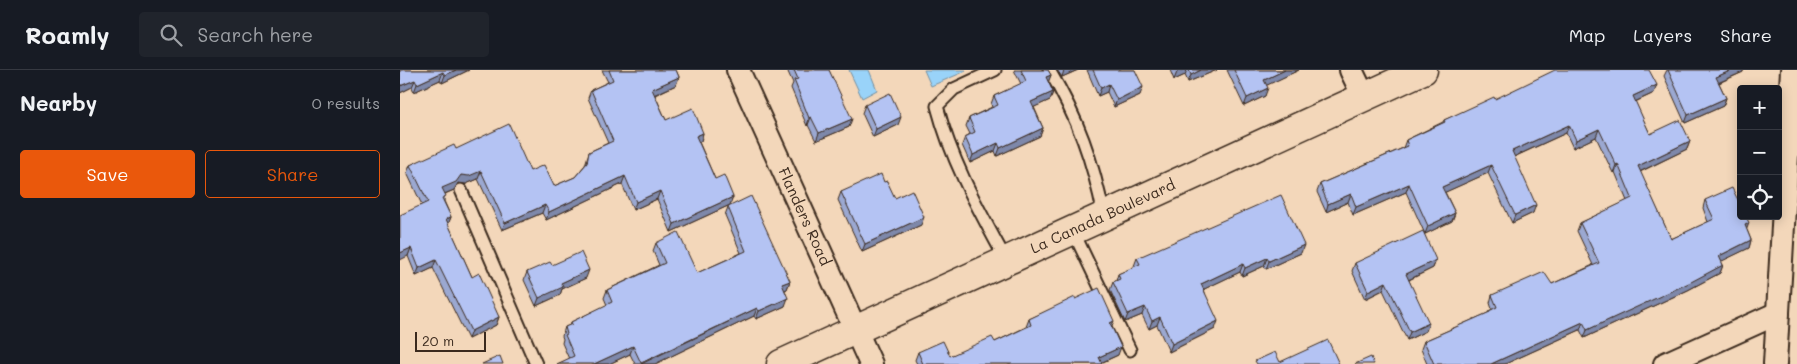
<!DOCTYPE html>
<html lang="en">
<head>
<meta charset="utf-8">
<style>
  :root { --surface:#171b24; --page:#20242c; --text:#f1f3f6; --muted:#9ea1a6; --line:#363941; --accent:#ea580c }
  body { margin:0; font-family:Mali,sans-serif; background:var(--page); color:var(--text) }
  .controls { position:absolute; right:15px; top:15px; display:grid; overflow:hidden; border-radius:5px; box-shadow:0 2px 12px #0003 }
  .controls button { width:45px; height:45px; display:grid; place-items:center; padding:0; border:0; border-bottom:1px solid var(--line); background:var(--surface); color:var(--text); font:25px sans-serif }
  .scale { position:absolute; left:15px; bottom:12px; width:71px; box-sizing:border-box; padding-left:5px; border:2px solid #3b2a1e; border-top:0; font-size:14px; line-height:18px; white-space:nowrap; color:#3b2a1e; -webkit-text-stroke:4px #f3d7ba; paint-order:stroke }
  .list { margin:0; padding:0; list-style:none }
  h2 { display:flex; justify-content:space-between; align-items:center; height:65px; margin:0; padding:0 20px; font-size:21px }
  h2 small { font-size:16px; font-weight:400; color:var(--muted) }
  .actions { display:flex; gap:10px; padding:15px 20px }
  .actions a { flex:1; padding:11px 0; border:1px solid var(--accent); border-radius:5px; text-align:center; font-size:18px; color:var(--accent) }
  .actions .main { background:var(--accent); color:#fff }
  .icon { flex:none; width:28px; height:28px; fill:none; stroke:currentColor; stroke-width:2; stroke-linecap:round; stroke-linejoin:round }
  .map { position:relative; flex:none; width:1397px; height:294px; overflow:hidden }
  header { display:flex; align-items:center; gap:30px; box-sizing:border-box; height:70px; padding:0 25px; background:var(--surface); border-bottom:1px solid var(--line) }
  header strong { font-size:24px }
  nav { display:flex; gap:28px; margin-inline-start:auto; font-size:18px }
  .search { width:350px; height:45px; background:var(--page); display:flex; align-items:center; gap:12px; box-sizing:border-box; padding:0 18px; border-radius:5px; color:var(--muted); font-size:19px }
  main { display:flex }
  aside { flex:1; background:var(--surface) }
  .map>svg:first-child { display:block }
</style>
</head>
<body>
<header>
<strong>Roamly</strong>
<div class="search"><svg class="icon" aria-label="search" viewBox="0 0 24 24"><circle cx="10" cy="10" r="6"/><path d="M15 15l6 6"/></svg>Search here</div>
<nav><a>Map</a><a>Layers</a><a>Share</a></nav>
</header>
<main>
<aside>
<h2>Nearby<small>0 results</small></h2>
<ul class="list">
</ul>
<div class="actions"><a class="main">Save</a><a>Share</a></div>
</aside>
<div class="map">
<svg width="1397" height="294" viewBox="0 0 1397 294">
  <rect width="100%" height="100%" fill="#f3d7ba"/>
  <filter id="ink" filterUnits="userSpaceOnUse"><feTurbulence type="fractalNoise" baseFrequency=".02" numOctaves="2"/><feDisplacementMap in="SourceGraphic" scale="10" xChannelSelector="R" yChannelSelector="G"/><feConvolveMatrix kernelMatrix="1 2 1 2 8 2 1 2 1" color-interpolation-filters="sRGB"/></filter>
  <g filter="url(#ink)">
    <g fill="#99d3f9" stroke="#738fa1">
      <polygon points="449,0 469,0 477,20 462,28"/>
      <polygon points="524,0 566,0 566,1 531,16"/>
    </g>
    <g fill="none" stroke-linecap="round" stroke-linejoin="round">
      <g stroke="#3b2a1e" stroke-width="15">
        <g id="lane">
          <path d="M595 0 554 19 537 36C552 93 579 140 607 192"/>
          <path d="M649 0C678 48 693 91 704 146"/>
          <polyline points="61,120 136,294"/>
          <polyline points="673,161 730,280"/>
        </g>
      </g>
      <g stroke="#3b2a1e" stroke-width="26">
        <g id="street">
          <path id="s1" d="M338 0 471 294"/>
          <polyline points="951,0 964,27"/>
          <polyline points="1265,294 1378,243"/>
          <polyline points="1375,294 1392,0"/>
        </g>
      </g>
      <g stroke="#3b2a1e" stroke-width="31">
        <g id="secondary">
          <path id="s2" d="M381 294 1023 0"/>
        </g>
      </g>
      <use href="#lane" stroke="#f3d7ba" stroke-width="11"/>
      <use href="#street" stroke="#f3d7ba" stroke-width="22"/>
      <use href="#secondary" stroke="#f3d7ba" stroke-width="28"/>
    </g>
    <g fill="#9ba8d1" stroke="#3b2a1e">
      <polygon points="0,0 69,0 42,13 40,10 14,22 12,17 0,23"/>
      <polygon points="202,0 276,0 279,7 276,15 255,25 266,50 303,63 301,71 299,72 315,109 333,127 330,135 271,162 257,129 233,140 222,114 146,150 142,143 102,160 78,109 66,114 58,113 54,120 45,124 44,131 51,147 48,154 72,207 99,247 96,255 68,269 33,198 16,206 8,186 22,135 7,103 10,95 56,79 130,101 154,116 175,107 185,95 189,82 208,73 188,28 191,20 208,12"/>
      <polygon points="389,0 429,0 449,57 416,71 408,55 407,56 391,18 393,13 388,2"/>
      <polygon points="614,0 648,0 651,5 648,12 653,22 650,30 634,37 643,58 640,66 597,86 595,81 570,93 562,75 565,67 570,64 566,56 569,48 592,37 591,34 594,26 621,14"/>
      <polygon points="657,0 678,0 662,7"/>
      <polygon points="687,0 735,0 740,25 714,37 707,22 698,26"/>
      <polygon points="770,0 817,0 788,12 785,5 774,10"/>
      <polygon points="827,0 899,0 866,15 865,26 844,36"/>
      <polygon points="1267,0 1343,0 1343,2 1319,13 1326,28 1323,36 1285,53 1264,6"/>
      <polygon points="1254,23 1235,32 1250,64 1290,71 1287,79 1240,102 1271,169 1308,152 1303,138 1305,130 1347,160 1351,170 1349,178 1321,191 1323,195 1320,203 1288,220 1184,268 1180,260 1105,294 1027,294 1021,279 1024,271 1088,243 1089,241 1092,239 1090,233 1092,225 1152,214 1193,195 1177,161 1180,153 1227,131 1215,102 1213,103 1196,67 1173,78 1166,63 1114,87 1133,143 1112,153 1088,103 1045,122 1055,143 1052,151 1025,164 1006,122 953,145 948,132 926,142 917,122 920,114 1003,78 1006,70 1043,52 1044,50 1095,29"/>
      <polygon points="465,35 498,55 473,67 462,43"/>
      <polygon points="484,112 495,128 521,155 462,182 438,130 441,122"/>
      <polygon points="328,137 390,211 387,219 385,220 385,236 356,249 354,246 255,294 235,294 230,284 209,294 157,294 169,289 162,273 163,269 162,266 165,257 170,255 171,252 207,235 204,228 207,220 259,195 253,181 256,173 297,203 341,183 325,145"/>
      <polygon points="901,183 866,199 864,196 842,206 840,202 804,219 815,259 769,282 757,255 749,259 742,245 725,252 710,220 713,212 716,211 718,204 735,197 734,196 737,188"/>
      <polygon points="1036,190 1033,198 1009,210 1026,261 1007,270 983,220 965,229 952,201 955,193"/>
      <polygon points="152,195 186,208 162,219 160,225 136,236 124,210 127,202"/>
      <polygon points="675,229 712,258 718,285 701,293 702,294 517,294 515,290 518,282 550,286 595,272 626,257 629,249"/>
    </g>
    <g fill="#7e88aa" stroke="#3b2a1e">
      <polygon points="56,0 69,0 42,13 45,5"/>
      <polygon points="664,0 678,0 662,7"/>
      <polygon points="783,0 787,0 785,5 774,10 777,2"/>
      <polygon points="801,0 817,0 788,12 791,5"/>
      <polygon points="885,0 899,0 861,18 864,10"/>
      <polygon points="1332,0 1343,0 1343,2 1313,15 1316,7"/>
      <polygon points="43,2 40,10 14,22 17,14"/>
      <polygon points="651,5 648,13 646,7"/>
      <polygon points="279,7 276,15 249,27 252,19"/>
      <polygon points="15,10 12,17 0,23 0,16"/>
      <polygon points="709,14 707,22 698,26 701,18"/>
      <polygon points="1257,15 1254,23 1230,34 1233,26"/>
      <polygon points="743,17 740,25 714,37 717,30"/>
      <polygon points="868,18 865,26 844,36 847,28"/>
      <polygon points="653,22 650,30 628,40 631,32"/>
      <polygon points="1326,28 1323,36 1285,53 1288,45"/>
      <polygon points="411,47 408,55 407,56 409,48"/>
      <polygon points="501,47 498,55 473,67 476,59"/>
      <polygon points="452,49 449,57 416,71 419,63"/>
      <polygon points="1169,55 1166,63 1109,89 1112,81"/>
      <polygon points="643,58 640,66 597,86 600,78"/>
      <polygon points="1199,59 1196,67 1173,78 1176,70"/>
      <polygon points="303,63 301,71 293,74 296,66"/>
      <polygon points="1290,71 1287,79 1235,104 1238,96"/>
      <polygon points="598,73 595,81 570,93 573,85"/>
      <polygon points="1218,94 1215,102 1213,103 1216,95"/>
      <polygon points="1091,95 1088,103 1039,125 1042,117"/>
      <polygon points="81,101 78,109 66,114 58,113 54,120 39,126 42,118 61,105"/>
      <polygon points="225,106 222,114 146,150 149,142"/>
      <polygon points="1009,114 1006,122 953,145 956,137"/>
      <polygon points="260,121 257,129 233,140 236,132"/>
      <polygon points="951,124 948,132 926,142 928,134"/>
      <polygon points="333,127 330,135 271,162 274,154"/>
      <polygon points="145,135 142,143 102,160 105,153"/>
      <polygon points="1136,135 1133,143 1112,153 1115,145"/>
      <polygon points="1055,143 1052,151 1025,164 1028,156"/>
      <polygon points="51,147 48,155 46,149"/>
      <polygon points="524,147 521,155 462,182 465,174"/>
      <polygon points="1349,153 1346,161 1345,155"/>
      <polygon points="1351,170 1349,178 1316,194 1319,186"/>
      <polygon points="904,175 901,183 866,199 869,191"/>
      <polygon points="11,178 8,186 0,190 0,183"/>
      <polygon points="867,188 864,196 842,206 845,198"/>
      <polygon points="36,190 33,198 16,206 19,198"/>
      <polygon points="1036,190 1033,198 1004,212 1006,204"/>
      <polygon points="843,194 840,202 798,222 801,214"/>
      <polygon points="1323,195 1320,203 1288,220 1184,268 1187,260"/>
      <polygon points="189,200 186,208 162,219 160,225 136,236 139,228 161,213"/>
      <polygon points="390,211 387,219 379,223 382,214"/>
      <polygon points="986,212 983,220 965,229 968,221"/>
      <polygon points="388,228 385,236 356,249 359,241"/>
      <polygon points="745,237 742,245 725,252 728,244"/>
      <polygon points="357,238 354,246 255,294 241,294"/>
      <polygon points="99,247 96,255 68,269 71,261"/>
      <polygon points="760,247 757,255 749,259 752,251"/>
      <polygon points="714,251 711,258 710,253"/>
      <polygon points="818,251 815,259 769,282 772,274"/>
      <polygon points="1183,252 1180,260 1105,294 1091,294"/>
      <polygon points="1029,253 1026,261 1007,270 1010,262"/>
      <polygon points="233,276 230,284 209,294 194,294"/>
      <polygon points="721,277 718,285 698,294 699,287"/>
    </g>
    <g fill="#b4c3f3" stroke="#3b2a1e">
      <polygon points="0,0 56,0 45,5 43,2 17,14 15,10 0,16"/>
      <polygon points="209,0 276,0 279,7 252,19 266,50 293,38 303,63 296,66 315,109 324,105 333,127 274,154 260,121 236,132 225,106 149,142 145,135 105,153 81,101 69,106 61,105 56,112 42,118 46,126 42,128 51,147 46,149 72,207 79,203 99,247 71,261 36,190 19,198 11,178 0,183 0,145 28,132 10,95 54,75 56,79 109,54 130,101 144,95 154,116 175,107 187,93 189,82 213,71 191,20 213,10"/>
      <polygon points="394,0 429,0 452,49 419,63 411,47 409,48 394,10 398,9"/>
      <polygon points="621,0 648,0 651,5 646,7 653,22 631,32 643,58 600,78 598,73 573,85 565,67 575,62 569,48 598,35 594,26 626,11"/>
      <polygon points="693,0 735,0 743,17 717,30 709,14 701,18"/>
      <polygon points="789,0 801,0 791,5"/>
      <polygon points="834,0 885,0 864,10 868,18 847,28"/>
      <polygon points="1155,0 1249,0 1257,15 1233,26 1250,64 1280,50 1290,71 1238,96 1271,169 1314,149 1305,130 1332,118 1341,136 1341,146 1346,146 1349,153 1345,155 1351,170 1319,186 1323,195 1291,212 1187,260 1183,252 1091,294 1034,294 1024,271 1090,242 1089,241 1097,237 1092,225 1144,202 1152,214 1199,193 1180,153 1232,128 1218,94 1216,95 1199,59 1176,70 1169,55 1112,81 1136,135 1115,145 1091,95 1042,117 1055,143 1028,156 1009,114 956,137 951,124 928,134 920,114 1008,76 1006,70 1045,52 1044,50 1094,27 1095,29"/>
      <polygon points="1268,0 1332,0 1316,7 1326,28 1288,45"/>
      <polygon points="490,23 501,47 476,59 465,35"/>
      <polygon points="481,104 484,112 487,111 495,128 512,120 524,147 465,174 441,122"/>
      <polygon points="881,125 904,175 869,191 867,188 845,198 843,194 801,214 818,251 772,274 760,247 752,251 745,237 728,244 713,212 720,209 718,204 740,194 737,188"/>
      <polygon points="351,126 390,211 382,214 388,228 359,241 357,238 241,293 233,276 194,294 157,294 174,286 165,265 167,264 165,257 172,254 171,252 212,232 207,220 265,193 256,173 278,162 297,203 346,181 328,137"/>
      <polygon points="1023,161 1036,190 1006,204 1029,253 1010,262 986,212 968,221 955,193"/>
      <polygon points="181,182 189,200 161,213 163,217 139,228 127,202 150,192 152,195"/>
      <polygon points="699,218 714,251 710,253 721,277 699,287 702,294 523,294 518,282 543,271 550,286 592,267 595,272 631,255 629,249 675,227 675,229"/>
      <polygon points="928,270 939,294 857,294 855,291 875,282 880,292"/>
      <polygon points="100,286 103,294 82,294"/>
      <polygon points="971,287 974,294 955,294"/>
    </g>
  </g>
  <g text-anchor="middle" stroke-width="5" stroke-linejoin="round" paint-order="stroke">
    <g font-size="15" fill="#3b2a1e" stroke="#f3d7ba">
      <text dy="5" stroke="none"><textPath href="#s1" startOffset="161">Flanders Road</textPath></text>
      <text dy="5" stroke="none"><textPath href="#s2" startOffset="354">La Canada Boulevard</textPath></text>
    </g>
  </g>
</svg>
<div class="controls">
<button>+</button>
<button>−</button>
<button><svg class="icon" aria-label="locate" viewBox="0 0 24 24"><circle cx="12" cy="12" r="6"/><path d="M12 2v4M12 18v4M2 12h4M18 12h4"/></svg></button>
</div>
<div class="scale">20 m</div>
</div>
</main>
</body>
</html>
